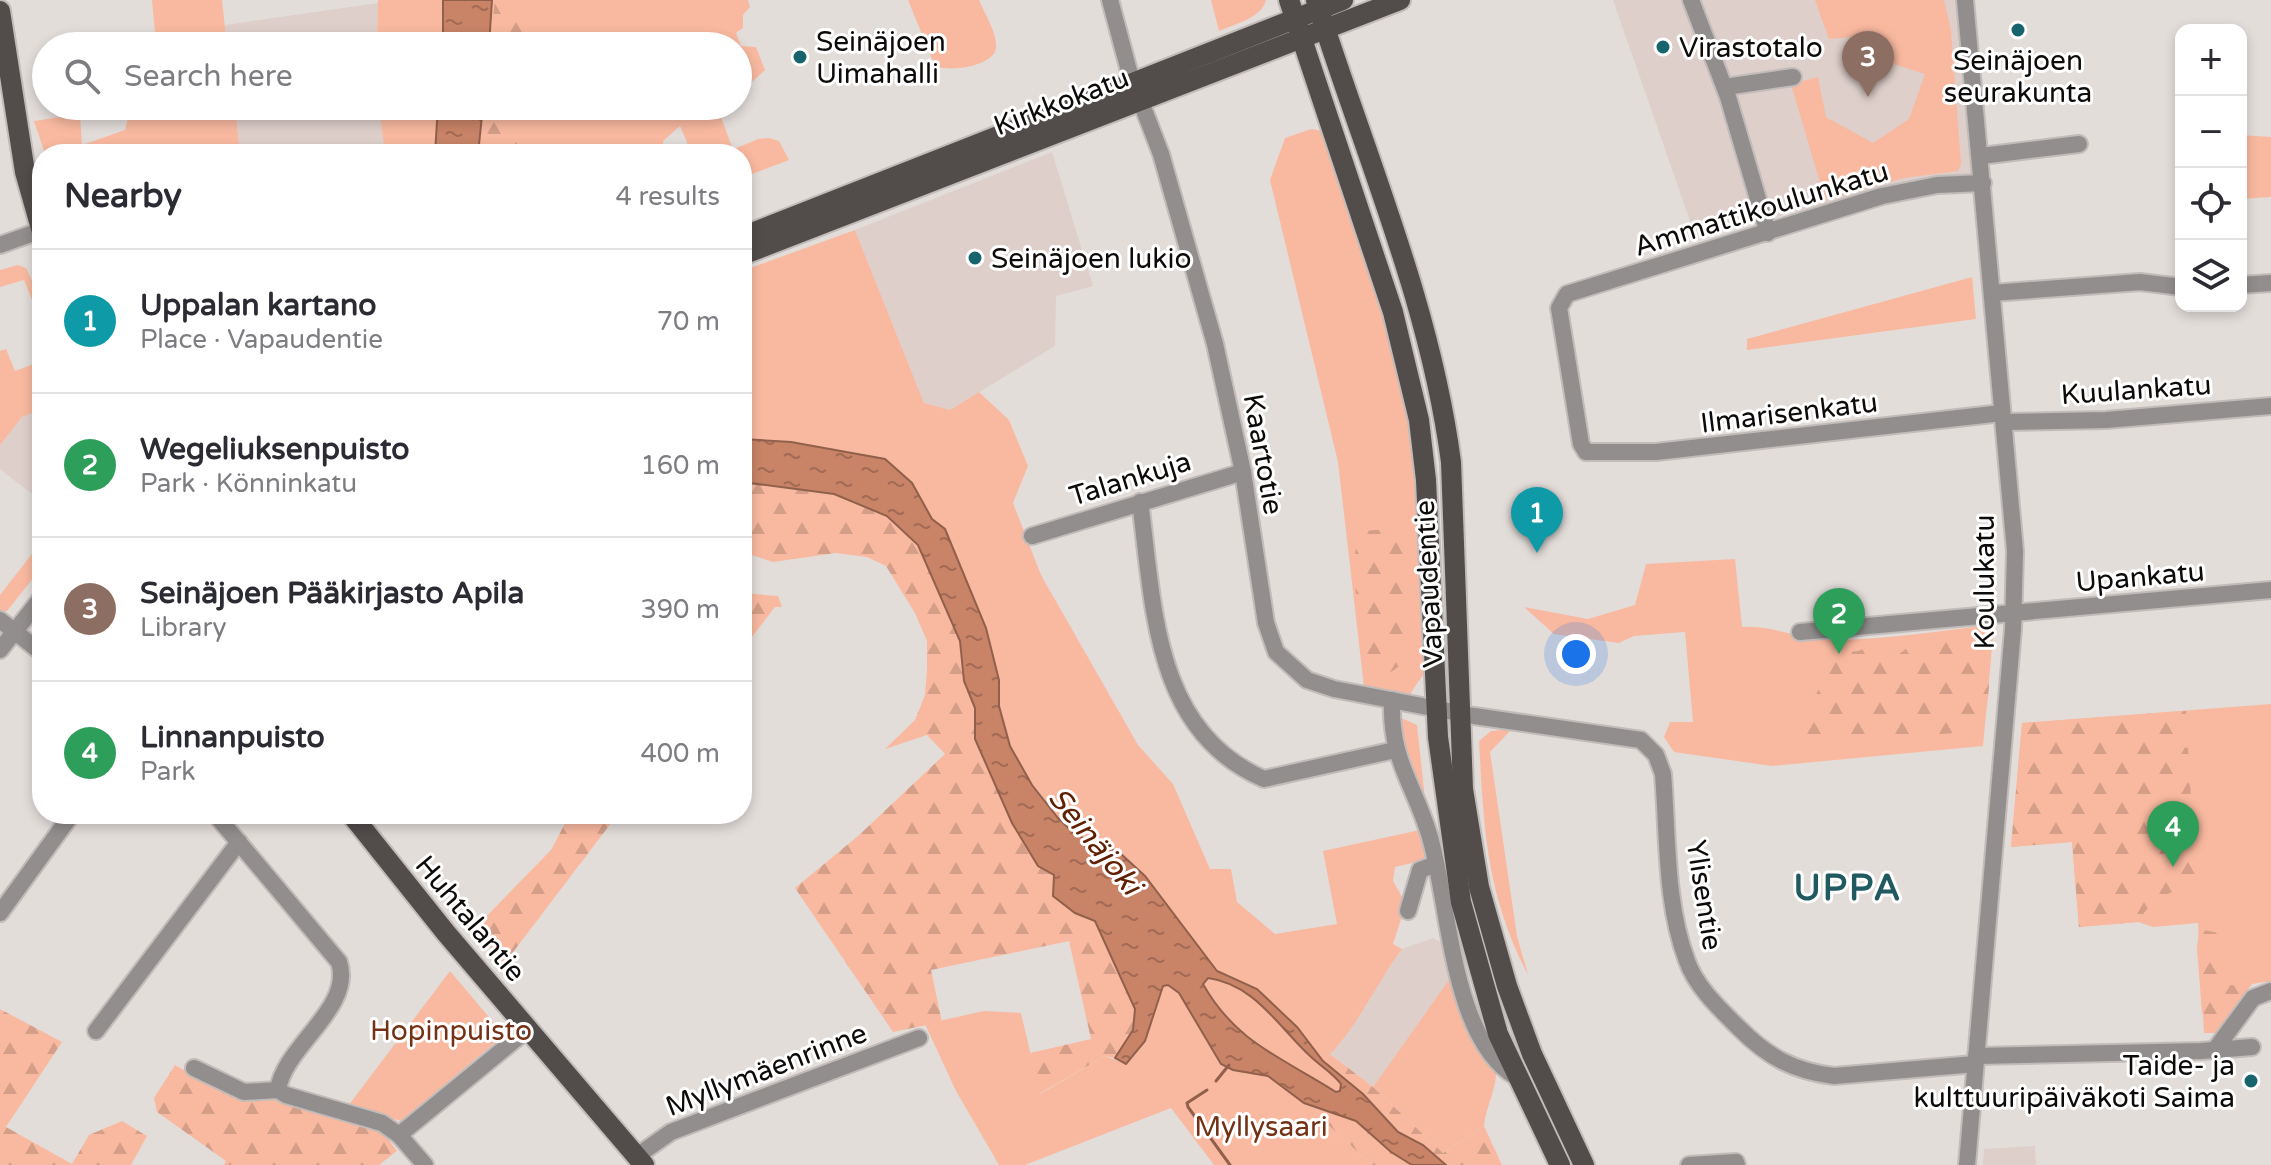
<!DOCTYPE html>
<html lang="en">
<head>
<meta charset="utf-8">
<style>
  :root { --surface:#fff; --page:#f7f7f7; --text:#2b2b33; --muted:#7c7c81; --line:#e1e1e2; --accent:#0f766e }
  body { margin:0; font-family:"Varela Round",sans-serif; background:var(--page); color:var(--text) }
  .controls { position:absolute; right:24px; top:24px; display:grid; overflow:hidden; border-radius:16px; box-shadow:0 4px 12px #0003 }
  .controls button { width:72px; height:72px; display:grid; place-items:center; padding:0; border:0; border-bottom:2px solid var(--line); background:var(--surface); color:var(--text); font:40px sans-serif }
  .you { position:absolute; left:1576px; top:654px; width:28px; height:28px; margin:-20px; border:6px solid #fff; border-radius:50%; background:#1a73e8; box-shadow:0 0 0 12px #1a73e833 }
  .badge { display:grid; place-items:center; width:52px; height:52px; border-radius:50%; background:var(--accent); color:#fff; font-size:26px; font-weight:700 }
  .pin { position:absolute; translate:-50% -66px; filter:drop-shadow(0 2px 4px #0008) }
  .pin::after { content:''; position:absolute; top:42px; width:28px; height:24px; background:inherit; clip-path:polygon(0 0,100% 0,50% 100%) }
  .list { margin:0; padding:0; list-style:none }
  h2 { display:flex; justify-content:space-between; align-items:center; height:104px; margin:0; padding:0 32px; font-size:34px }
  h2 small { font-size:26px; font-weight:400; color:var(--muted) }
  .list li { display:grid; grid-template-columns:52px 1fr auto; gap:24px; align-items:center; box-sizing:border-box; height:144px; padding:0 32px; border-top:2px solid var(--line) }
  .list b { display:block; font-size:30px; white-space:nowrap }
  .list p { margin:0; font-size:26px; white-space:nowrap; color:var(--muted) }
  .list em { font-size:26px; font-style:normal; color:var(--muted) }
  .icon { flex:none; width:44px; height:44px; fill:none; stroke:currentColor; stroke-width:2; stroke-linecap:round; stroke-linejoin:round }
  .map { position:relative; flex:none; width:2271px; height:1165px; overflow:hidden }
  .search { position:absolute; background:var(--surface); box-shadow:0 4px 12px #0003; left:32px; top:32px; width:720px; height:88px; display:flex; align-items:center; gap:20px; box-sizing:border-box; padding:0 28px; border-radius:44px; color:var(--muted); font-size:30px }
  .panel { position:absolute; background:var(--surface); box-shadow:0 4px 12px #0003; left:32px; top:144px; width:720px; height:680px; border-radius:32px }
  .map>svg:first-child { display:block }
</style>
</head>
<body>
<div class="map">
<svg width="2271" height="1165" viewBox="0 0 2271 1165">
  <defs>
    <pattern id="forest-firs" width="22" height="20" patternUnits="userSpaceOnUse" patternTransform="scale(2)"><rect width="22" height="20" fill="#f9b9a0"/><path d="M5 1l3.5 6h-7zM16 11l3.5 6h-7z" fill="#d49e88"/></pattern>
    <pattern id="water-ripples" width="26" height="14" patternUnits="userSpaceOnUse" patternTransform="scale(2)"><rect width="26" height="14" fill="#c98468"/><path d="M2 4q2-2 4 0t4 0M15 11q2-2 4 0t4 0" fill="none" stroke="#a26a54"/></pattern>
  </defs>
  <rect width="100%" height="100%" fill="#e3ddda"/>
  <g fill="#decfca">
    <polygon points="1613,0 1956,0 1976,175 1868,193 1696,238"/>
    <polygon points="378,3 377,46 227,46 225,25"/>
    <polygon points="235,106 379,106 385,154 240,154"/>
    <polygon points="1052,152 1093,286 1056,296 1055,346 950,410 924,403 855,230"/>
    <polygon points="42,409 42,502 0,469 0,445 22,417"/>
    <polygon points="1433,938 1446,945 1456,970 1373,1087 1330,1054 1402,949"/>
    <polygon points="2035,1146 2036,1165 1983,1165 1984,1149"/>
  </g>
  <g fill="#f9b9a0">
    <polygon points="152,0 222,0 227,46 109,46 108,41 155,32"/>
    <polygon points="378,0 443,0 443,46 377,46"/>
    <polygon points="492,0 748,0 750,7 743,15 743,28 736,33 741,46 756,47 765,70 738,94 738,46 489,46"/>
    <path d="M908 0H979C984 12 998 35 996 48 993 67 949 72 935 66Z"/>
    <path d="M1211 0H1266C1262 18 1235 24 1219 31Z"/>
    <polygon points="1815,0 1944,0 1951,30 1961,164 1958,171 1904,178 1825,200 1791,84 1818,77 1826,117 1873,143 1909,119 1925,74 1887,62 1867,36 1829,39"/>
    <polygon points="131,106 235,106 240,154 45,154 34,121 80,114 82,145 125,130"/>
    <polygon points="379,106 438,106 435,154 385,154"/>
    <polygon points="483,106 717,106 732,147 713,154 692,154 680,126 663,141 663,154 478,154"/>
    <polygon points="1311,129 1324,131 1382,308 1412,434 1426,654 1423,675 1410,694 1364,687 1338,462 1270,180 1285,138"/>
    <polygon points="2241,135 2271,137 2271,197 2241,199"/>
    <polygon points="769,138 779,141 789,160 742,178 742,154 722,154 758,139"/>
    <path d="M855 230 924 403 950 410 979 392 1009 420 1028 466 1013 503 1041 575 1138 745 1173 784 1210 869H1231L1237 902 1275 934 1337 924 1323 851 1420 830 1427 855 1421 861 1395 867 1393 881 1406 904 1393 944 1402 949C1375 985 1356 1031 1323 1061L1297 1027 1257 989 1217 971 1145 876 1119 852 1076 835 1058 818 1032 785 1010 746 999 706V680L945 529 932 519 912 483 885 459 791 442 742 439V271Z"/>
    <polygon points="18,265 26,268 42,302 42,325 24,280 0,287 0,270"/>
    <polygon points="1972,277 1976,319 1747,350 1747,339"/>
    <polygon points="6,349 15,371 42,361 42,409 22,417 0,445 0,351"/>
    <polygon points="42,541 42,567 7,611 0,612 0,595"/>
    <path d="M1735 559 1742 627C1772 625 1802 640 1834 640 1887 640 1941 630 1994 625L1983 746 1772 766 1674 752 1664 737 1670 722H1693L1685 632 1634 636 1619 643 1554 634 1524 607 1588 619 1635 605 1646 564Z"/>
    <polygon points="2271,704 2271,981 2252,984 2215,1033 2204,1033 2198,923 2153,927 2138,922 2079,927 2072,842 2011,847 2022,723"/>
    <polygon points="1399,717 1417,725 1426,808 1407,770"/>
    <path d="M1512 729 1490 752 1517 936 1528 975C1486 893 1484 831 1479 741L1491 731Z"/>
    <path d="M1456 970 1496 1072C1496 1091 1486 1106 1484 1126L1443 1153 1373 1087Z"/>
    <polygon points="450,971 504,1035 401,1121 348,1106"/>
    <path d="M1208 978C1254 984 1278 1025 1309 1055 1319 1065 1333 1073 1341 1084L1340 1091 1336 1093C1282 1059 1237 1043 1203 984Z"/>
    <path d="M1168 985 1179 993 1221 1064C1236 1072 1255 1068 1269 1077 1293 1092 1302 1102 1330 1110L1325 1122 1372 1165H1214L1171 1108 1025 1165H999L956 1091 925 1024 984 1011 1021 1013 1040 1094 1105 1056 1126 1064 1145 1041 1163 986Z"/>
  </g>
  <g fill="url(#forest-firs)">
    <polygon points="495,0 523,0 528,19 520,46 490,46"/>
    <polygon points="488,106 520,106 521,130 528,154 484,154"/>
    <polygon points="742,482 834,494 887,516 918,545 960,641 964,681 975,708 975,739 1012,823 1054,875 1075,913 1095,921 1135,1009 1133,1030 1115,1058 1105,1056 1039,1094 1030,1053 1091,1039 1069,941 931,970 942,1022 893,1032 795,888 858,836 945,754 927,735 885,749 915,720 925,695 927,669 927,641 915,613 886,566 867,557 836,553 773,562 742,552"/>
    <path d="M1388 529 1398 534 1406 556 1404 661C1394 671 1389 676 1375 673L1369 664C1363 634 1343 554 1363 531Z"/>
    <polygon points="742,593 778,596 782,607 775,607 742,650"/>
    <path d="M1937 632C2005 640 1989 681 1984 731L1813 743 1804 738C1798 709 1821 696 1819 684 1817 676 1809 669 1806 662L1808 656 1858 651 1872 645 1898 655 1917 640Z"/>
    <path d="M2186 711C2188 725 2178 733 2180 746L2188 748 2196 886C2171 890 2151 899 2138 922L2079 927 2072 842 2011 847 2022 723Z"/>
    <polygon points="570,814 618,814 504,964 474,929 551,850"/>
    <path d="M2199 929 2218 933C2223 950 2221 970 2230 985L2245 987C2244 1009 2222 1020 2202 1013L2197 949Z"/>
    <polygon points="0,1009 62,1042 6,1127 72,1164 89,1135 122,1121 147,1136 131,1165 0,1165"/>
    <polygon points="1330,1054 1373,1087 1443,1153 1484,1126 1502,1165 1446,1165 1423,1145 1398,1132 1363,1094 1323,1061"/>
    <polygon points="175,1065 219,1090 252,1100 263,1088 277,1100 383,1132 397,1151 379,1165 224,1165 226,1161 157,1112 154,1098"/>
    <polygon points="1330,1110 1356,1121 1391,1152 1412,1165 1372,1165 1325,1122"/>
  </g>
  <g fill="url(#water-ripples)" stroke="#91604c" stroke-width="2" fill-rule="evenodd">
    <polygon points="443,0 492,0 489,46 443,46"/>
    <polygon points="438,106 483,106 478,154 435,154"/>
    <path d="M742 439 791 442 885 459 912 483 932 519 945 529 986 628 999 680V706L1010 746 1032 785 1058 818 1076 835 1119 852 1145 876 1217 971 1257 989 1297 1027 1323 1061 1363 1094 1398 1132 1423 1145 1446 1165H1412L1391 1152 1356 1121 1304 1103 1268 1076 1233 1070 1221 1064 1179 993 1168 985 1163 986 1145 1041 1126 1064 1115 1058 1133 1030 1135 1009 1095 921 1075 913 1053 896 1054 875 1038 866 1012 823 975 739V708L964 681 960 641 918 545 887 516 834 494 742 482ZM1208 978C1254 984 1278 1026 1309 1055 1319 1065 1333 1073 1341 1084L1340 1091 1336 1092C1283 1058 1236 1043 1203 984Z"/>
  </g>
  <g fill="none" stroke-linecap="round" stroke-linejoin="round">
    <g stroke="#91604c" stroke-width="3">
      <polyline points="1216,1081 1229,1065"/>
      <polyline points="1207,1090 1187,1103 1188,1107 1230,1165"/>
    </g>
    <g stroke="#c1bbb9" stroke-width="20">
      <g id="minor">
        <path d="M1110 0 1129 71 1161 154 1215 344 1243 472 1266 623 1276 652 1307 680 1334 689 1474 716 1641 740 1656 755 1663 774C1668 835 1665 904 1687 961 1696 987 1720 1009 1739 1028 1768 1057 1793 1071 1834 1076L1975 1064"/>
        <polyline points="1691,0 1728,97 1768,233"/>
        <polyline points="1965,0 2015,551 2013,629 1967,1165"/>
        <polyline points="1725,87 1793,77"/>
        <polyline points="1981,156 2079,144"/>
        <polyline points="1983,183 1937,185 1882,196 1567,294 1559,308 1581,444 1586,452 1656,452 2002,413"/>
        <polyline points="0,245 42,230"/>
        <polyline points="2241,285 2271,283"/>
        <polyline points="1992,293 2140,282 2181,287"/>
        <polyline points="2004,422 2106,420 2271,406"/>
        <path d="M1140 502C1154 605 1153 731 1264 779L1395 750"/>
        <polyline points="1032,536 1243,472"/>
        <polyline points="0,620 42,653"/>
        <polyline points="1800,632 2271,590"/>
        <polyline points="0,650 42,597"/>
        <path d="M1392 700C1390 760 1413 782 1429 834 1450 901 1450 1038 1516 1077"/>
        <path d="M215 814 339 962C354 1008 284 1046 278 1090"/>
        <polyline points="1408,911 1420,870 1436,864"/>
        <polyline points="0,913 72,814"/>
        <polyline points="96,1031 239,842"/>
        <polyline points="2214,1051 2253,998 2271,991"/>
        <polyline points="1976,1056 2201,1051 2252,1047"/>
        <polyline points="194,1068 244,1092 278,1090 286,1095 382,1123 399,1135 528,1029"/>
        <polyline points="399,1135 425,1165"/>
        <polyline points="637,1156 671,1132 919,1038"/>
        <polyline points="1689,1165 1736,1162 1737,1165"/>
      </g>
    </g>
    <g stroke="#c1bbb9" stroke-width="24">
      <g id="major">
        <polyline points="1289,0 1393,312 1419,420 1426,480 1438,737 1461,902 1498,1034 1560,1165"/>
        <path d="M1316 0C1364 153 1430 302 1451 462L1463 789 1479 887 1507 986 1532 1054 1584 1165"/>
        <polyline points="0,11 25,172 42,232"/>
        <polyline points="742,237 1343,0"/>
        <polyline points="742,255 1400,0"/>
        <polyline points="351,814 446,933 644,1165"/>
      </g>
    </g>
    <use href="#minor" stroke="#918e8d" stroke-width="16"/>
    <use href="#major" stroke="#524d4b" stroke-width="20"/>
  </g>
  <g fill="#17646c" stroke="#fff" stroke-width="3">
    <circle cx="2018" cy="30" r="8"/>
    <circle cx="1663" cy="47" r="8"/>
    <circle cx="800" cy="57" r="8"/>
    <circle cx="975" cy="258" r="8"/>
    <circle cx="2251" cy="1081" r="8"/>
  </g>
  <g text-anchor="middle" stroke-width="6" stroke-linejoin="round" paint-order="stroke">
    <g font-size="28" fill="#0d0b0a" stroke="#fff" text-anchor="start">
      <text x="816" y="51">Seinäjoen<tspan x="816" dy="32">Uimahalli</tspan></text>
      <text x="1679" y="57">Virastotalo</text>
      <text x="2018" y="70" text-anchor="middle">Seinäjoen<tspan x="2018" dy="32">seurakunta</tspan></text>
      <text x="991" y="268">Seinäjoen lukio</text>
      <text x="2235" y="1075" text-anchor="end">Taide- ja<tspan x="2235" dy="32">kulttuuripäiväkoti Saima</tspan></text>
    </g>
    <g font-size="28" fill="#0d0b0a" stroke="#fff">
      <text transform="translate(1061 101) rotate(-21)" y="10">Kirkkokatu</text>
      <text transform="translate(1761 208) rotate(-17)" y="10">Ammattikoulunkatu</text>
      <text transform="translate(2136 389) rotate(-4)" y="10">Kuulankatu</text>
      <text transform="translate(1789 412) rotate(-7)" y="10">Ilmarisenkatu</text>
      <text transform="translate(1264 454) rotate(80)" y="10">Kaartotie</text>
      <text transform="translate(1130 478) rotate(-17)" y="10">Talankuja</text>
      <text transform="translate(2140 576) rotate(-5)" y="10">Upankatu</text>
      <text transform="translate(1984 582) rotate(-90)" y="10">Koulukatu</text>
      <text transform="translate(1428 584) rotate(-93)" y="10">Vapaudentie</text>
      <text transform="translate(1705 895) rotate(81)" y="10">Ylisentie</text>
      <text transform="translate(471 918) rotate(50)" y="10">Huhtalantie</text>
      <text transform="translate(766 1069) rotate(-21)" y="10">Myllymäenrinne</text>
    </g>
    <g font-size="28" fill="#733215" stroke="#fff">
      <text x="451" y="1040">Hopinpuisto</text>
      <text x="1261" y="1136">Myllysaari</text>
    </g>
    <g font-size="30" font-style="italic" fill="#602001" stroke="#fff">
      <text transform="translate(1095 841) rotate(51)" y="10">Seinäjoki</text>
    </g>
    <g font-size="36" font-weight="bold" letter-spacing="2" fill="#205a60" stroke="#fff">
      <text x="1848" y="900">UPPA</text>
    </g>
  </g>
</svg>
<div class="controls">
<button>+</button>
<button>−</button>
<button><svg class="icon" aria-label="locate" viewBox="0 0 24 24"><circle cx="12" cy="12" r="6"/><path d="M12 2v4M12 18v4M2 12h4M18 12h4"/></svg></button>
<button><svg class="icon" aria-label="layers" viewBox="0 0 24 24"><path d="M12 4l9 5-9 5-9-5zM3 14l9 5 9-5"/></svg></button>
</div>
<div class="you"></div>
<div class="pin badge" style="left:1537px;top:553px;background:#0f9aa8">1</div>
<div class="pin badge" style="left:1839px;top:654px;background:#2e9e5b">2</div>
<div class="pin badge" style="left:1868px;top:97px;background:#8d6e63">3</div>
<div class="pin badge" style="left:2173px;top:867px;background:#2e9e5b">4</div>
<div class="search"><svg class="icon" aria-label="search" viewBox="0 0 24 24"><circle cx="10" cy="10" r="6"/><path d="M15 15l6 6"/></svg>Search here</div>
<section class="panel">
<h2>Nearby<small>4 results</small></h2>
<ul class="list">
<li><span class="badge" style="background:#0f9aa8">1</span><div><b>Uppalan kartano</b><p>Place · Vapaudentie</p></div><em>70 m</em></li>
<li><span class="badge" style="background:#2e9e5b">2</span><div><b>Wegeliuksenpuisto</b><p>Park · Könninkatu</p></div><em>160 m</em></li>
<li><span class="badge" style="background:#8d6e63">3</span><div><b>Seinäjoen Pääkirjasto Apila</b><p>Library</p></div><em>390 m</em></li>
<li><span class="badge" style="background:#2e9e5b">4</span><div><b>Linnanpuisto</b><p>Park</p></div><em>400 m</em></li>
</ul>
</section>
</div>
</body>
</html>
